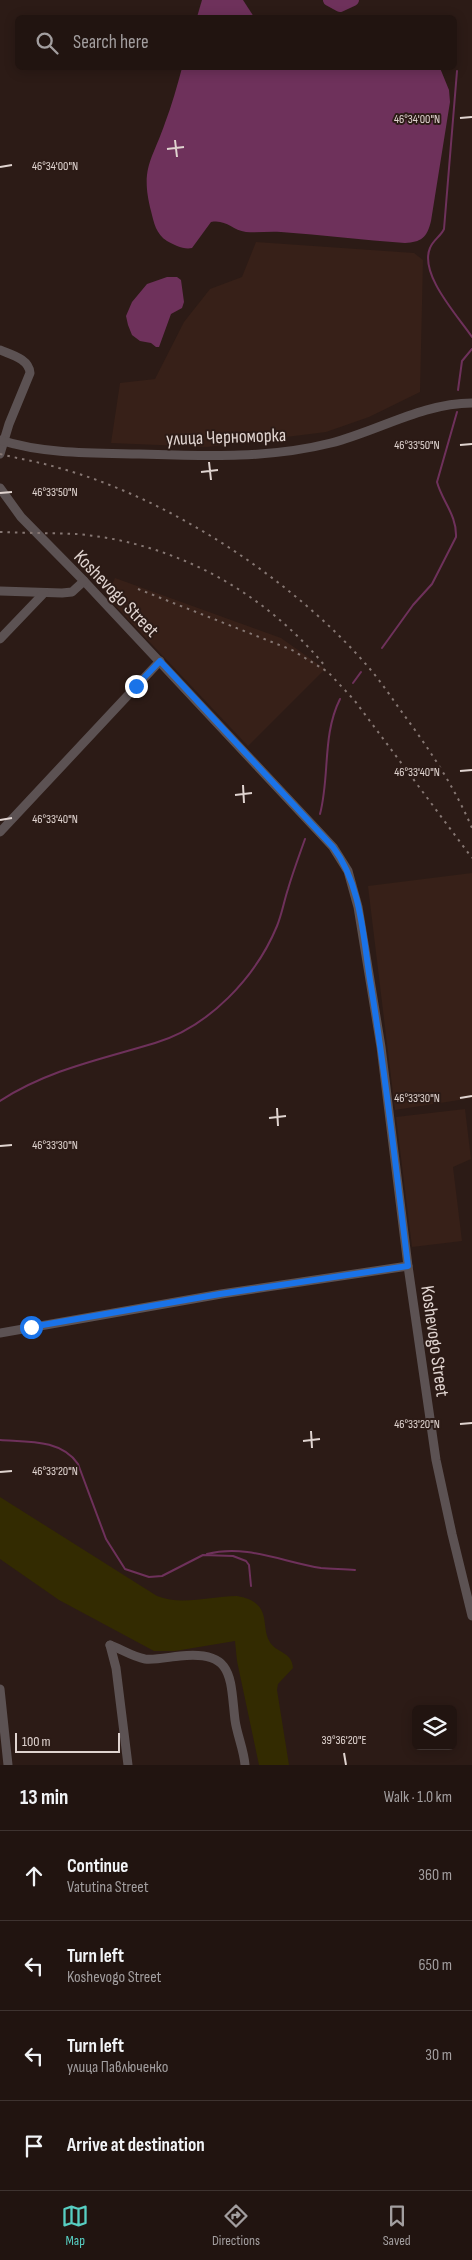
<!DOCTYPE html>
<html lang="en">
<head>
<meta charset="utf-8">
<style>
  :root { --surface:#211410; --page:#291d19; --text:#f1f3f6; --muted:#a29e9f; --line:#3e3330; --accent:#57cec2 }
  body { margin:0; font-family:"Sofia Sans Condensed",sans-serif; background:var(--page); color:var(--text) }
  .controls { position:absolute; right:15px; bottom:15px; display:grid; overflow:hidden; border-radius:8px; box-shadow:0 2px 12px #0003 }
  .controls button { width:45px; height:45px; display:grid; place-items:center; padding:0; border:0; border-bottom:1px solid var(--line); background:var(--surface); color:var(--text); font:25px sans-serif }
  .scale { position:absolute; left:15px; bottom:12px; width:105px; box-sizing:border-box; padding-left:5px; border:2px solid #e0d4d0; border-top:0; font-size:14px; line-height:18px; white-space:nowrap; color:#e0d4d0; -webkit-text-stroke:4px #2c1b16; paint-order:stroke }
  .stop { position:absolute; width:15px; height:15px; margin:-11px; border:4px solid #1a73e8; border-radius:50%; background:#fff }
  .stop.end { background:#1a73e8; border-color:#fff; box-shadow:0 1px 5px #0008 }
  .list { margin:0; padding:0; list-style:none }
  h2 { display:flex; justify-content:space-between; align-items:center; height:65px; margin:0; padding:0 20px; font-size:21px }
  h2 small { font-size:16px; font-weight:400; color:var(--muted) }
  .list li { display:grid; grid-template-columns:32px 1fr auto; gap:15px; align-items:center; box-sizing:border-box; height:90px; padding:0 20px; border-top:1px solid var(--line) }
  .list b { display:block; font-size:19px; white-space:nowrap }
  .list p { margin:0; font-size:16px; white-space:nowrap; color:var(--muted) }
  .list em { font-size:16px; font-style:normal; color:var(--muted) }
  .icon { flex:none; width:28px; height:28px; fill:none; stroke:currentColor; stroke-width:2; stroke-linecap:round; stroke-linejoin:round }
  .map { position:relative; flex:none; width:472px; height:1765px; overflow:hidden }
  .search { position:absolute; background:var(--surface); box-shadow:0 2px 12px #0003; left:15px; right:15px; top:15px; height:55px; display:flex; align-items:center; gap:12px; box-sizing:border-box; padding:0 18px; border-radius:8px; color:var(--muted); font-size:19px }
  .sheet { height:425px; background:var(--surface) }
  nav { display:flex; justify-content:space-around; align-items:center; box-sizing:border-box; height:70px; border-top:1px solid var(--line); background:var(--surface); font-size:14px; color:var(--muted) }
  nav a { display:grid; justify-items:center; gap:2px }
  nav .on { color:var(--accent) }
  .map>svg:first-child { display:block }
</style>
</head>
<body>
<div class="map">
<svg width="472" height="1765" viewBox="0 0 472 1765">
  <rect width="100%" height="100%" fill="#2c1b16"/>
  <g fill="#372018">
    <polygon points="256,242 414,253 423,260 420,392 369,417 326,432 207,447 111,443 120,383 155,379 184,322 210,289 242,277"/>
    <polygon points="115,578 281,638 325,669 248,746 107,597"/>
    <polygon points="472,873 472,1098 395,1110 368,886"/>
    <polygon points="465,1109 471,1159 453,1167 462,1241 412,1247 396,1117"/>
  </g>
  <path fill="#332b01" d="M0 1497 157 1596C182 1606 211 1596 237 1596 277 1603 257 1630 273 1646 282 1654 292 1654 293 1668L278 1684 277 1690 289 1765H259L237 1661 235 1641 175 1651H154L59 1600 0 1559Z"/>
  <g fill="#6e315b">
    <polygon points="202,0 243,0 254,17 197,17"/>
    <path d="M182 68H440L449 90 450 102 431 221C427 238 421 242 405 243 363 240 322 235 281 232 269 231 258 233 246 232 232 230 226 219 211 222L192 248C184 250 174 245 167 241 156 234 154 223 151 211 140 168 152 161 165 123 172 105 177 86 182 68Z"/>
    <polygon points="167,277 177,277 181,280 184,302 182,308 171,314 159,347 156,347 151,343 140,341 132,335 128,325 126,316 132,302 147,284"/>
  </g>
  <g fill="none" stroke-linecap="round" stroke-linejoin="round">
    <g stroke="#6e315b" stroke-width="2">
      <path d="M457 71 444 229C441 236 433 240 430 248 419 274 457 315 472 337"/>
      <polyline points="458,390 462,361 472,349"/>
      <path d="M382 648 413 605 432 584 456 537C457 515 442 501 437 482L457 412"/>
      <polyline points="353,683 361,672"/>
      <path d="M320 814C330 776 322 735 340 699"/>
      <path d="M0 1101C47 1070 102 1059 155 1043 209 1027 256 977 277 926 282 914 284 901 288 889 293 872 299 856 305 839"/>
      <path d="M0 1440C27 1442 61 1439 78 1464L106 1539 125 1569 149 1577 162 1576 203 1555 233 1556 246 1561 249 1565 251 1586"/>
      <path d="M207 1554C246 1544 283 1562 321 1568 332 1569 344 1569 355 1570"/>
    </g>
    <polyline stroke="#6e315b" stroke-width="12" points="329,0 340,6 353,0"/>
    <g stroke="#5c5253" stroke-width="9">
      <path d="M0 350C12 355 29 359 30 373L9 424 0 454"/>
      <path d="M0 440C44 454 93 453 139 454 203 456 268 459 331 443 378 431 423 403 472 403"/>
      <polyline points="0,488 21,517 84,581 333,847 348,871 358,907 381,1047 408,1266 436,1460 452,1534 472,1616"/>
      <polyline points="0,591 62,593 72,592 84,581"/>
      <polyline points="0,639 44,593"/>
      <polyline points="0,832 160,661"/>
      <polyline points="0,1333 221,1294 408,1266"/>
      <path d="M110 1645C121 1649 133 1657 145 1659 156 1660 169 1657 180 1656 234 1650 230 1677 235 1720 237 1735 244 1750 245 1765"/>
      <polyline points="110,1645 116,1668 128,1765"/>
      <polyline points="0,1689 8,1765"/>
    </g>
    <g stroke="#867773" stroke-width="2" stroke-dasharray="2.5 5" stroke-linecap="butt">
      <path d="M0 454C20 459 40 462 59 468 170 498 296 582 370 669 382 683 393 700 404 715 430 750 455 788 472 828"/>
      <path d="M0 532C25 533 51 533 76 534 174 542 263 591 325 666"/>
      <polyline points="138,589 292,650 328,672 355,701 472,858"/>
    </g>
  </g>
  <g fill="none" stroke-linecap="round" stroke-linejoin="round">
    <path stroke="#1a73e8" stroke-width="6" d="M31 1327 220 1294 408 1266C396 1170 386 1075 370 980 363 936 361 884 333 847L160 661 136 686"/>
  </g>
  <path fill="none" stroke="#e0d4d0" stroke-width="2" d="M460 118 472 117M175 140 177 157M167 149 184 147M0 167 12 165M460 445 472 444M209 462 211 480M201 472 218 470M0 493 12 492M460 771 472 770M243 785 244 803M235 795 252 793M0 820 12 818M460 1098 472 1096M277 1108 278 1126M269 1118 286 1116M0 1146 12 1145M460 1424 472 1423M311 1431 312 1448M303 1441 320 1439M0 1472 12 1471M344 1753 346 1765"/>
  <g text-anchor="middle" stroke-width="4" stroke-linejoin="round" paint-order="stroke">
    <g font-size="19" fill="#e0d4d0" stroke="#2c1b16">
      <text transform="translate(226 436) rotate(-2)" y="7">улица Черноморка</text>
      <text transform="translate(117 593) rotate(46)" y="7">Koshevogo Street</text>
      <text transform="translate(436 1341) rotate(82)" y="7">Koshevogo Street</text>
    </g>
  </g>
  <g font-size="12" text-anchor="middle" fill="#e0d4d0" stroke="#2c1b16" stroke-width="4" stroke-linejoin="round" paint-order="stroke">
    <text x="417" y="123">46°34'00"N</text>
    <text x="55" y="170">46°34'00"N</text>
    <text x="417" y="449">46°33'50"N</text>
    <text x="55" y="496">46°33'50"N</text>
    <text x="417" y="776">46°33'40"N</text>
    <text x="55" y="823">46°33'40"N</text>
    <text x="417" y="1102">46°33'30"N</text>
    <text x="55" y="1149">46°33'30"N</text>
    <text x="417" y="1428">46°33'20"N</text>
    <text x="55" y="1475">46°33'20"N</text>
    <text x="344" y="1744">39°36'20"E</text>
  </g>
</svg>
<div class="controls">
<button><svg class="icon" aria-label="layers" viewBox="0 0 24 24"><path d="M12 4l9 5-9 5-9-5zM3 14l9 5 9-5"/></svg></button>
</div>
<div class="scale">100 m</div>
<div class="stop" style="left:31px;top:1327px"></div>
<div class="stop end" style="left:136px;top:686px"></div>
<div class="search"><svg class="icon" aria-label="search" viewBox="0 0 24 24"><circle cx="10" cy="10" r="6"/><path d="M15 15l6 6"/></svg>Search here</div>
</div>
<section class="sheet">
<h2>13 min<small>Walk · 1.0 km</small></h2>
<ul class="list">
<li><svg class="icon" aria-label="ahead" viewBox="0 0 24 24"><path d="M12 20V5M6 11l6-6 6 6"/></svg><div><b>Continue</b><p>Vatutina Street</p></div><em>360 m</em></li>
<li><svg class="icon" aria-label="left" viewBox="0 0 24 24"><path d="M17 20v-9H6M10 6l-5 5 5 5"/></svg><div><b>Turn left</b><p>Koshevogo Street</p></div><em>650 m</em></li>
<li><svg class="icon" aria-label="left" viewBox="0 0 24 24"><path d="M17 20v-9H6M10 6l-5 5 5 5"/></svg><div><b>Turn left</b><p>улица Павлюченко</p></div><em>30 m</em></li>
<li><svg class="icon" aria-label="arrive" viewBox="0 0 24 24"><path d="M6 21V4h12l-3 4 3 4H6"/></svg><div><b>Arrive at destination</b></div></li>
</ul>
</section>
<nav>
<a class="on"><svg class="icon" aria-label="map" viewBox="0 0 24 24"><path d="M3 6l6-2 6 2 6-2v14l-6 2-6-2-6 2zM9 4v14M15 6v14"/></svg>Map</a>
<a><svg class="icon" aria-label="directions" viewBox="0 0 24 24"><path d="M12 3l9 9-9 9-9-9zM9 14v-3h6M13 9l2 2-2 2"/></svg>Directions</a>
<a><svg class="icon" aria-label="saved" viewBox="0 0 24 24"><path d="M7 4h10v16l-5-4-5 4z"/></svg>Saved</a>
</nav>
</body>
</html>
